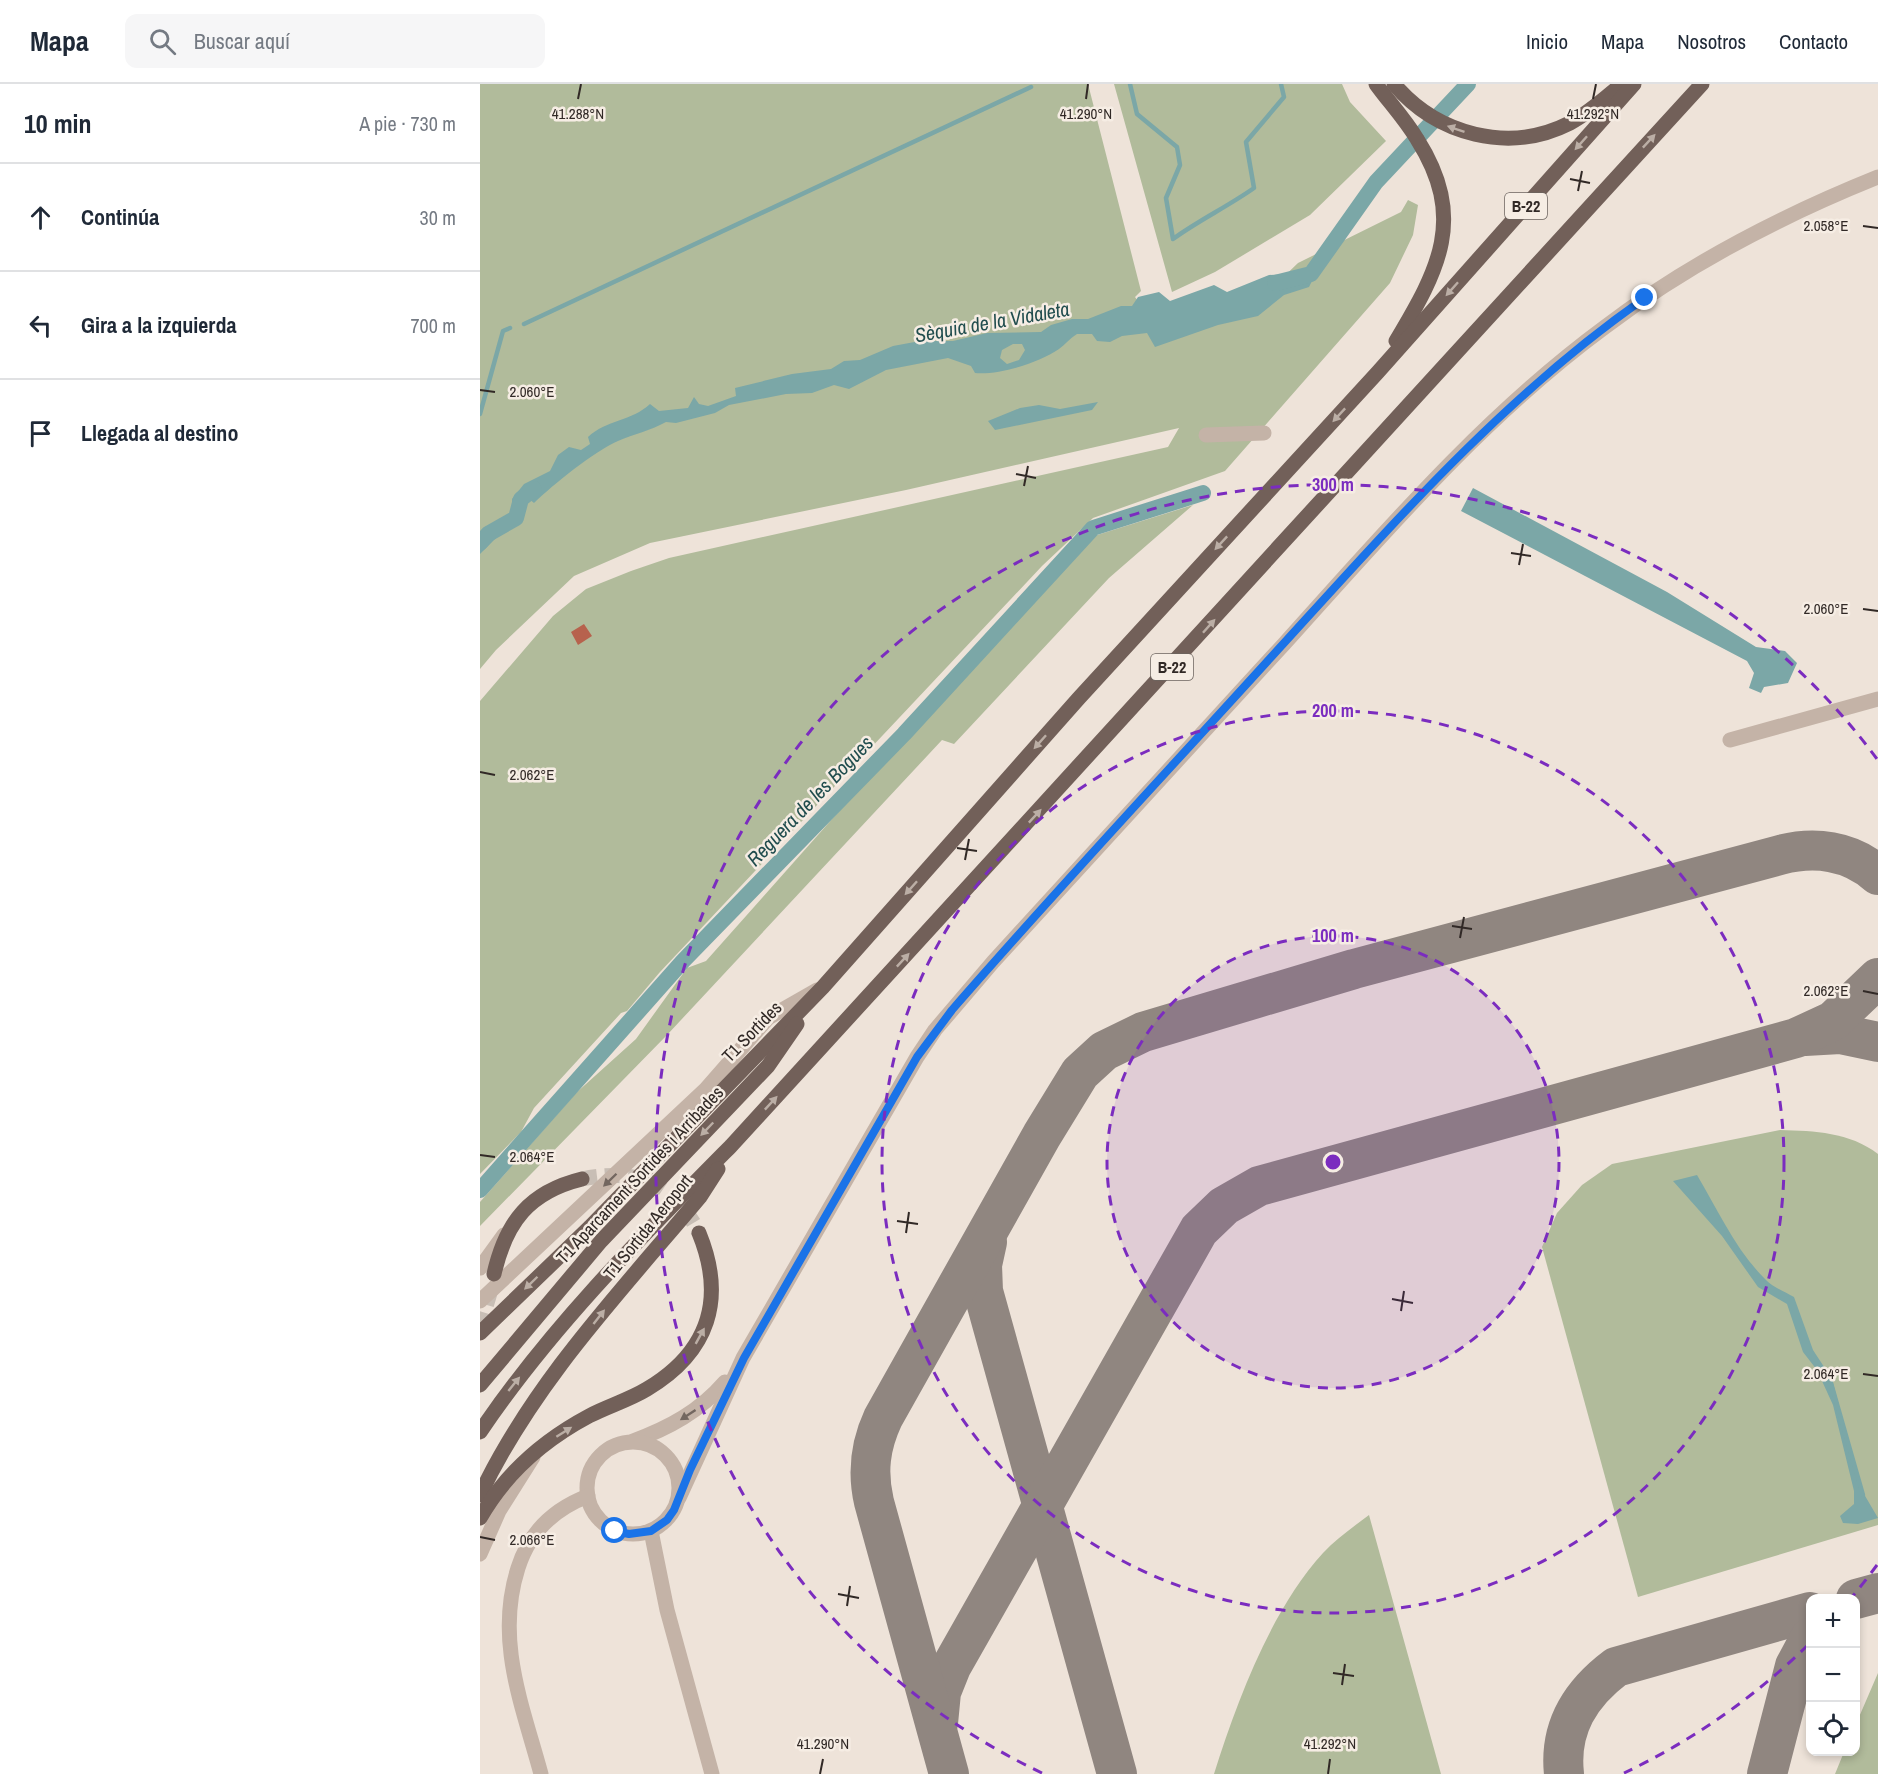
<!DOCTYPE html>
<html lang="es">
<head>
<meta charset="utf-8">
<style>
  :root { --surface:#fff; --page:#f6f6f7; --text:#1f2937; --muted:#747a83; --line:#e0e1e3 }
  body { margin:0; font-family:"Archivo Narrow",sans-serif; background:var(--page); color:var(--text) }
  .controls { position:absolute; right:18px; bottom:18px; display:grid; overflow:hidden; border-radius:12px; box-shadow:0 3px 9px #0003 }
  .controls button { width:54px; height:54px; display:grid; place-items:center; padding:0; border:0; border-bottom:2px solid var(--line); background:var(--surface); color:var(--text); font:30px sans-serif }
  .stop { position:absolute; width:18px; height:18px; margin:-14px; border:4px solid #1a73e8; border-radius:50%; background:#fff }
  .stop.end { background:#1a73e8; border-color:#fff; box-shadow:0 2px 6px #0008 }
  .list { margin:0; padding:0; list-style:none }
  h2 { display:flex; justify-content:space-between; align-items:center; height:78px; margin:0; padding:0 24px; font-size:26px }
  h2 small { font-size:20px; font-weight:400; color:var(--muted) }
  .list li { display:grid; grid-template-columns:39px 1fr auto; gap:18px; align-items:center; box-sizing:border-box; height:108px; padding:0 24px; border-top:2px solid var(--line) }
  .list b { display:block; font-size:22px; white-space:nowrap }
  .list em { font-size:20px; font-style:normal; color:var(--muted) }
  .icon { flex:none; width:33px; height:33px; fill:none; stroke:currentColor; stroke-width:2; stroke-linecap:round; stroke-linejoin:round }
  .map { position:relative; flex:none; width:1398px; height:1690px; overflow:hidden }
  header { display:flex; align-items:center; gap:36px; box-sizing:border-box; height:84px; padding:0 30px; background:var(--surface); border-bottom:2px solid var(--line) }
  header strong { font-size:28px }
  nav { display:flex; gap:33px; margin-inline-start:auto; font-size:21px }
  .search { width:420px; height:54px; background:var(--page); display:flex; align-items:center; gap:15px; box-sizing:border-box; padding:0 21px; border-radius:12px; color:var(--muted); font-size:22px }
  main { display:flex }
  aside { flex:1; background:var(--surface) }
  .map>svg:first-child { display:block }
</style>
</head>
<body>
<header>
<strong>Mapa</strong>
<div class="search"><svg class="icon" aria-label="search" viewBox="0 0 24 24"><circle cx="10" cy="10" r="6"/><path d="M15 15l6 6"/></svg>Buscar aquí</div>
<nav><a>Inicio</a><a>Mapa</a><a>Nosotros</a><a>Contacto</a></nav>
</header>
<main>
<aside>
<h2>10 min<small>A pie · 730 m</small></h2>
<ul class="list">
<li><svg class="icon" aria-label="ahead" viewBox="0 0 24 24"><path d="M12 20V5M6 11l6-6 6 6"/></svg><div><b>Continúa</b></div><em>30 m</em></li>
<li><svg class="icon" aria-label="left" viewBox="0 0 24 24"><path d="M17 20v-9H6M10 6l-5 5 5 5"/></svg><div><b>Gira a la izquierda</b></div><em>700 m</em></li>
<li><svg class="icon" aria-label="arrive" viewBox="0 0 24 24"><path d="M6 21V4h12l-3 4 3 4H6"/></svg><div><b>Llegada al destino</b></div></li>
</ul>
</aside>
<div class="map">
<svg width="1398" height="1690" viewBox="0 0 1398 1690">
  <rect width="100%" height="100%" fill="#eee3d9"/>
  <g fill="#b1bb9b">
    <polygon points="0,0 608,0 661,207 655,213 680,247 767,228 818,179 921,128 928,116 938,121 933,151 910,199 745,387 613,434 562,482 180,888 147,927 141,929 54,1024 41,1048 0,1090 0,617 73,532 106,505 151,487 189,474 688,363 699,344 426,406 170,459 94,492 16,566 0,585"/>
    <polygon points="634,0 862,0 870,18 906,57 830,131 735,188 692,208"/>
    <polygon points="713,421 629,494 474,660 462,656 187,951 0,1142 0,1118 96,1009 156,955 207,884 226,877 385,698 614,452"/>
    <path d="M1300 1046C1335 1047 1369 1048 1398 1070V1441L1158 1513 1062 1163 1077 1129 1102 1101 1132 1080Z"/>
    <path d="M889 1431 961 1690H734C757 1617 791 1526 843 1469 856 1455 873 1443 889 1431Z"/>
    <polygon points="1398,1589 1398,1690 1355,1690 1364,1668 1376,1668 1376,1640"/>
  </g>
  <g fill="#7ba7a7" fill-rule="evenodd">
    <path d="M808 190 813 194 833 195 829 203 804 211 778 232 738 241 675 263 667 249 642 252 630 258 617 257 612 250H597C590 254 585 261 579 265 558 279 520 291 495 289L491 282 468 274 406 286 369 305 354 301 332 309 306 310 249 321 235 329 196 339 186 338C170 347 154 350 138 357 113 368 74 400 54 419L48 414 39 421 36 434 0 470V451C14 437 34 441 32 415L44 400 70 387 78 371 89 363 101 366 110 360 108 353C126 336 152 337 170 320L179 327 208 324 214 313 219 320 228 322 256 312 255 304 312 290 351 285 364 277 380 276 413 262 440 257H473L507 249 561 248 571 241 592 235H608L641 222H652L658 213 679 208 690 217 734 201 747 208 789 191ZM533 260H542L545 266 539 276 527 280 520 274 522 266Z"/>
    <polygon points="618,318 612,326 515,346 508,337 540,324 559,321 580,325"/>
    <polygon points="993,404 1187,508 1276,563 1305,567 1317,579 1308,599 1284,603 1281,609 1269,604 1274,589 1267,577 981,427"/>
    <path d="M1217 1091C1238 1126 1256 1167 1286 1196 1293 1203 1305 1208 1314 1213L1333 1266 1352 1295 1381 1405 1398 1434 1378 1440 1363 1439 1360 1432 1374 1420V1407L1353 1321 1337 1286 1323 1268 1307 1220 1278 1203 1242 1152 1193 1097Z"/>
  </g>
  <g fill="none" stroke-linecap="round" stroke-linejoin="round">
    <g stroke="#7ba7a7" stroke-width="4.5">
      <path d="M650 0 657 30 697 63 700 81 686 114 693 155C719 136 747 123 774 104L766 58 804 13 801 0"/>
      <polyline points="44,240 551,3"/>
      <polyline points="0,330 23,247 30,244"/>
      <polyline points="1349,1292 1383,1411"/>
    </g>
    <g stroke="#7ba7a7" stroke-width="16">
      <polyline points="795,199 831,190 896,98 988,0"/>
      <polyline points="0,459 8,450 36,434 41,415 54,405"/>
      <polyline points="0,1106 203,877 424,650 613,444 723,409"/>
    </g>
    <g stroke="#908680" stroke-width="40">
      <polyline points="1325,952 1360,950 1398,958"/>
      <polyline points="507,1158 502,1181 503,1207 637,1690"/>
      <polyline points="1376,1515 1398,1509"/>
      <polyline points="458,1639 461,1608 471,1583 719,1146 744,1122 779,1102 1316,954 1353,937 1398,894"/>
      <path d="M469 1690 394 1418C387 1388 390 1362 403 1334L562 1051 600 989 624 967 663 948 874 885 1300 771C1334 762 1370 766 1398 791"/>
      <path d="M1084 1690C1079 1644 1100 1610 1136 1583L1330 1528"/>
      <polyline points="1287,1690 1315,1582 1330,1554"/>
    </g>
  </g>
  <polygon fill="#b7624d" points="104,540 112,552 98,561 91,548"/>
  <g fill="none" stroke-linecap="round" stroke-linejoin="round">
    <g stroke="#c8beb5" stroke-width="15" stroke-dasharray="15 8" stroke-linecap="butt">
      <path d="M102 1095C157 1084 193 1097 219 1149"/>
      <polyline points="0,1243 12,1202"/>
    </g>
    <g stroke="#c4b3a7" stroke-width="15">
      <polyline points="726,351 784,349"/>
      <polyline points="1250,656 1398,615"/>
      <polyline points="0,1184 24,1151"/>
      <polyline points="0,1217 226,1005 288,934 337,906"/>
      <path d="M153 1357C189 1344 220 1327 245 1298"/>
      <circle cx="153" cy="1404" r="46"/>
      <path d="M199 1414 263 1274 437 973 455 946 513 878C610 772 707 665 805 559 905 448 1004 332 1125 243 1208 180 1301 132 1398 93"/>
      <polyline points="171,1447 187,1526 232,1690"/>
      <polyline points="0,1470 19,1427 53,1373"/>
      <path d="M61 1690C42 1620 15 1556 38 1484 49 1449 74 1425 108 1412"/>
    </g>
    <g stroke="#726059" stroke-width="15">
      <path d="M896 0C909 18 925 35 937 55 987 134 959 185 916 257"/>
      <path d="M914 0C957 51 1029 70 1090 39 1109 29 1125 14 1142 0"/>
      <path d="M14 1190C26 1138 49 1108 102 1095"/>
      <polyline points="0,1249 110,1143 343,903 599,614 898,288 1154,0"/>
      <polyline points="0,1301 121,1157 288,982 317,940"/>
      <path d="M0 1348C71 1243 162 1152 251 1062L1222 0"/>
      <path d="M0 1411C53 1299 141 1207 220 1113L238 1085"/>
      <path d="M0 1434C25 1390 64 1356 109 1332 128 1322 149 1316 167 1305 229 1268 246 1215 219 1149"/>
    </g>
  </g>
  <defs><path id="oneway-solid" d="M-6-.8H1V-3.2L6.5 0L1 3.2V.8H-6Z" transform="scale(1.5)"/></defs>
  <g fill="#bbaea5">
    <use href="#oneway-solid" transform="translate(976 45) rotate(-161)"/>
    <use href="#oneway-solid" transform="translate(1169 57) rotate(-47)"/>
    <use href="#oneway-solid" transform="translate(1101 59) rotate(132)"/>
    <use href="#oneway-solid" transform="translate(972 205) rotate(132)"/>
    <use href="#oneway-solid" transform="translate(859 331) rotate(133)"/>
    <use href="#oneway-solid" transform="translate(741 459) rotate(133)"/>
    <use href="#oneway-solid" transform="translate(729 542) rotate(-48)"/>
    <use href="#oneway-solid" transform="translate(560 658) rotate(132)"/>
    <use href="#oneway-solid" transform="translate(555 732) rotate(-47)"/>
    <use href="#oneway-solid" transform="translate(431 804) rotate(132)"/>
    <use href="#oneway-solid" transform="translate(423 876) rotate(-47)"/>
    <use href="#oneway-solid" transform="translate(291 1019) rotate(-47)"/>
    <use href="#oneway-solid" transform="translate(227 1045) rotate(134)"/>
    <use href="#oneway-solid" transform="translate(51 1199) rotate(136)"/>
    <use href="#oneway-solid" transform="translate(119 1233) rotate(-52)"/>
    <use href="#oneway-solid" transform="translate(220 1252) rotate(-61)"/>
    <use href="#oneway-solid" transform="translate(34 1300) rotate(-51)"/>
    <use href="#oneway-solid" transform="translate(84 1348) rotate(-32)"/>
  </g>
  <g fill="#736760">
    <use href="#oneway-solid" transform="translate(130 1096) rotate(136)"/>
    <use href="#oneway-solid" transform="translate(208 1331) rotate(147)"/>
  </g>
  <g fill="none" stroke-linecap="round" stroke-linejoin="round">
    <path stroke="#1a73e8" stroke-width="8" d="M135 1447 149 1450 171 1447 187 1436 194 1426 210 1386 264 1274 437 973 472 926C577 805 687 688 794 570 910 443 1023 313 1165 214"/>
  </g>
  <path fill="none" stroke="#312926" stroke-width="2" d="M98 15 101 0M606 15 608 0M1113 15 1116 0M1090 95 1110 99M1098 107 1102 87M1383 142 1398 144M0 306 15 308M536 390 556 394M544 402 548 382M1031 469 1051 472M1039 481 1043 460M1383 525 1398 527M0 688 15 691M477 764 497 767M485 776 489 755M972 842 992 845M980 854 984 833M1383 907 1398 910M0 1071 15 1073M417 1137 438 1140M426 1149 429 1128M912 1215 933 1219M921 1227 924 1207M1383 1290 1398 1292M0 1453 15 1456M358 1510 379 1514M367 1522 370 1502M853 1589 874 1592M862 1601 865 1580M340 1690 343 1675M848 1690 850 1675"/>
  <circle cx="853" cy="1078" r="226" fill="#7b2cbf" fill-opacity=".12"/>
  <g fill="none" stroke="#7b2cbf" stroke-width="3" stroke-dasharray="10 8">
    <circle cx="853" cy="1078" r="226"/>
    <circle cx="853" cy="1078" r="451"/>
    <path d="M1397 1481A677 677 0 0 1 1372 1513M1328 1561A677 677 0 0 1 1144 1689M562 1689A677 677 0 1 1 1397 675"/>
  </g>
  <g text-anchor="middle" stroke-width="5" stroke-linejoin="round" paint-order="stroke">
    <g fill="#f6ede4" stroke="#6c645f" stroke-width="1.5">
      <rect x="1025" y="109" width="42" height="26" rx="4.5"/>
      <rect x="671" y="570" width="42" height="26" rx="4.5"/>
    </g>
    <g font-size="16" font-weight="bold" fill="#312926">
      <text x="1046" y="128">B-22</text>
      <text x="692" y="589">B-22</text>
    </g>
    <g font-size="18" fill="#312926" stroke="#f6ede4">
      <text transform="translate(272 948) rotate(-46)" y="6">T1 Sortides</text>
      <text transform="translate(160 1091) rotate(-47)" y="6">T1 Aparcament Sortides i Arribades</text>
      <text transform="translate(168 1143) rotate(-51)" y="6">T1 Sortida Aeroport</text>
    </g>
    <g font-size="20" font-style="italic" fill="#214d4e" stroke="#f6ede4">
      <text transform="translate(512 238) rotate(-10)" y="7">Sèquia de la Vidaleta</text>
      <text transform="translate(330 717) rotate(-46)" y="7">Reguera de les Bogues</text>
    </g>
  </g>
  <g font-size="15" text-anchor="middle" fill="#312926" stroke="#f6ede4" stroke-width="5" stroke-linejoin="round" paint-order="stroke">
    <text x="98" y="35">41.288°N</text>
    <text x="606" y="35">41.290°N</text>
    <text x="1113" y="35">41.292°N</text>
    <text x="1346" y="147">2.058°E</text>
    <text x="52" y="313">2.060°E</text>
    <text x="1346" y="530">2.060°E</text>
    <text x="52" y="696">2.062°E</text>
    <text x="1346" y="912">2.062°E</text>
    <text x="52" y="1078">2.064°E</text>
    <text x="1346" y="1295">2.064°E</text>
    <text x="52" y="1461">2.066°E</text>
    <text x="343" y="1665">41.290°N</text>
    <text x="850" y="1665">41.292°N</text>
  </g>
  <circle cx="853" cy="1078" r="9" fill="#7b2cbf" stroke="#f6ede4" stroke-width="3"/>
  <g font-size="18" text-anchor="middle" font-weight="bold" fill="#7b2cbf" stroke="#f6ede4" stroke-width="5" stroke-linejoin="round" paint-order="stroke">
    <text x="853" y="407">300 m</text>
    <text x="853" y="633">200 m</text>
    <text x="853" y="858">100 m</text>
  </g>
</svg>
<div class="controls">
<button>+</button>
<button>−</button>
<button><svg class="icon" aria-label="locate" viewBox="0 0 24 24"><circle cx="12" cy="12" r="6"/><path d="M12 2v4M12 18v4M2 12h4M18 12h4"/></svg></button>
</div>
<div class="stop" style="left:135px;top:1447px"></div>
<div class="stop end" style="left:1165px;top:214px"></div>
</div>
</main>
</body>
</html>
